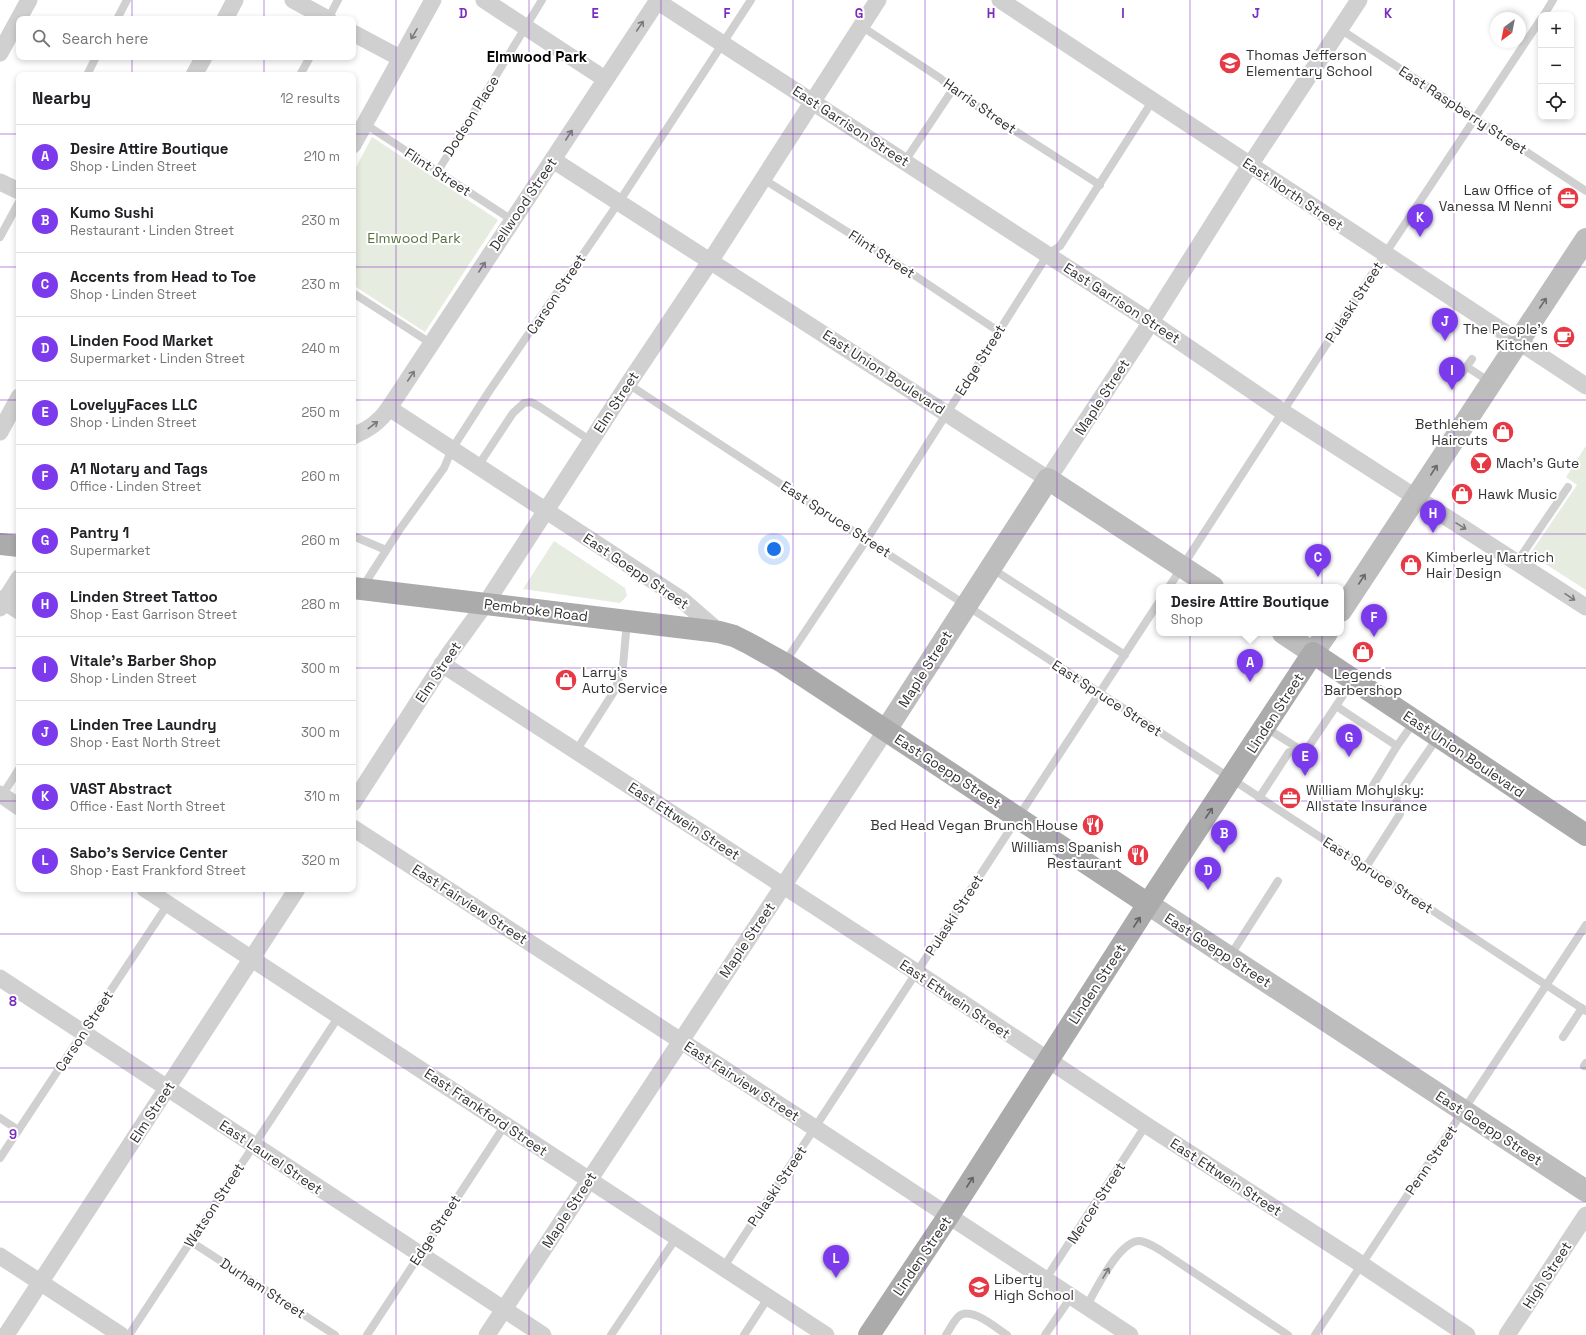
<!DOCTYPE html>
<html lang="en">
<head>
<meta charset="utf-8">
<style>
  :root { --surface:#fff; --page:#f2f2f2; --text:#202124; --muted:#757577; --line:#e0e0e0; --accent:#7c3aed }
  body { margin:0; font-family:"Space Grotesk",sans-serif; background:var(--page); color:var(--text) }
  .controls { position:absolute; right:12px; top:12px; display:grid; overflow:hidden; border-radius:8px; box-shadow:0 2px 6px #0003 }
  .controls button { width:36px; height:36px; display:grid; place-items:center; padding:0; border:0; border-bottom:1px solid var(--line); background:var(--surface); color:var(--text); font:20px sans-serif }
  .compass { position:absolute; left:1490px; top:12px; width:36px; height:36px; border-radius:50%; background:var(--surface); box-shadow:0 2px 6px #0003; rotate:212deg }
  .you { position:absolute; left:774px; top:549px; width:14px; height:14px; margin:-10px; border:3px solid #fff; border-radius:50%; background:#1a73e8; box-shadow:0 0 0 6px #1a73e833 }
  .badge { display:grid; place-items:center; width:26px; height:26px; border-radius:50%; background:var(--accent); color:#fff; font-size:13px; font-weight:700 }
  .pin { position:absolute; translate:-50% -33px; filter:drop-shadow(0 1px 2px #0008) }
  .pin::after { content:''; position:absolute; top:21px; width:14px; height:12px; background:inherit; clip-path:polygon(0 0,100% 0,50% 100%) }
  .popup { position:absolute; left:1156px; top:584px; width:188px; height:52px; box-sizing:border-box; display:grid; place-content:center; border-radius:8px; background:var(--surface); filter:drop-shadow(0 1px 3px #0005); font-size:13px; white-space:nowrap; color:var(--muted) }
  .popup b { font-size:15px; color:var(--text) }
  .popup::after { content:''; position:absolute; left:50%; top:100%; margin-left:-8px; border:8px solid transparent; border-top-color:var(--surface) }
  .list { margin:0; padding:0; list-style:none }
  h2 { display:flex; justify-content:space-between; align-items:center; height:52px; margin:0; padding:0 16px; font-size:17px }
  h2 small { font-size:13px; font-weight:400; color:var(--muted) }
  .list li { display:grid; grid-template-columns:26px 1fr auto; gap:12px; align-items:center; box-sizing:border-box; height:64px; padding:0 16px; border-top:1px solid var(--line) }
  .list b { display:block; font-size:15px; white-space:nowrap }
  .list p { margin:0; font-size:13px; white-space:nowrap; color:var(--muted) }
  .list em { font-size:13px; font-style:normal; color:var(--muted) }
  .icon { flex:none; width:22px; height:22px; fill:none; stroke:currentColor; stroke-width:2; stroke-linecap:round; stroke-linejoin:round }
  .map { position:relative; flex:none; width:1586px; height:1335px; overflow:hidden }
  .search { position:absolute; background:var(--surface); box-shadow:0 2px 6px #0003; left:16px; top:16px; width:340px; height:44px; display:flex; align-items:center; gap:10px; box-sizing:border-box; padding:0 14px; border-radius:8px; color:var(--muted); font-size:15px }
  .panel { position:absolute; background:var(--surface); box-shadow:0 2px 6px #0003; left:16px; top:72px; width:340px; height:820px; border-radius:8px }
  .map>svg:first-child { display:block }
</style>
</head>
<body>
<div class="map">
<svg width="1586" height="1335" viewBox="0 0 1586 1335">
  <rect width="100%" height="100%" fill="#fff"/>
  <g fill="#e6ecdf">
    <polygon points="372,137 498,220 425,332 353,285 353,173"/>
    <polygon points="1586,446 1586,590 1530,554 1577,485 1566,477"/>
    <polygon points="554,541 625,588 627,596 620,603 523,589"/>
  </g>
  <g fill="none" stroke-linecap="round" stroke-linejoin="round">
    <g stroke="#d0d0d0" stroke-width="8">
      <polyline points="1544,15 1553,0"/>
      <polyline points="117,19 127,0"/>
      <polyline points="328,19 338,0"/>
      <polyline points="861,26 940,78 953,89 984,111 1100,185"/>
      <polyline points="1340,29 1586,191"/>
      <polyline points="87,75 96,57"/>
      <polyline points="300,75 310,57"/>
      <polyline points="365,124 512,220"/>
      <polyline points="905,161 953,89"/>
      <polyline points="438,171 542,0"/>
      <polyline points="763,179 884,255 998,331"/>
      <polyline points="0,237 19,202"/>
      <polyline points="353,293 432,344"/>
      <polyline points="1467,367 1490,382"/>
      <polyline points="1462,373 1472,359"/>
      <polyline points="628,384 1586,1011"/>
      <polyline points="478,466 513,413 524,403 531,402 540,407 591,441"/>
      <polyline points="353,536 386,550"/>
      <polyline points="1517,562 1568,487"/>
      <polyline points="991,568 1125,655"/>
      <polyline points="1169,587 1385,254 1541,19"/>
      <polyline points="362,588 400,529 444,468 452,449 490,390 619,202 751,0"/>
      <polyline points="785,662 867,539 1048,254 1060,246 1153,100"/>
      <polyline points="1336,706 1353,680"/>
      <polyline points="1265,727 1304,752"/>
      <polyline points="1397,746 1414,722"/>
      <polyline points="576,751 615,690 623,666 627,621"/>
      <polyline points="1,797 19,769"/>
      <polyline points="1259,798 1289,752 1305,752 1336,706 1397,746 1369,792"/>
      <polyline points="1366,867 1400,814 1396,798 1438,737"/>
      <polyline points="1230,956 1278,881"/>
      <polyline points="1563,1037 1582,1008"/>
      <polyline points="1584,1066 1586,1063"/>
      <polyline points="0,1118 18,1130"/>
      <polyline points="0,1158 168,904"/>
      <polyline points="190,1241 335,1335"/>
      <polyline points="723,1268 1159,602"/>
      <polyline points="1045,1280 1146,1125"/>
      <path d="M1086 1307C1096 1290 1119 1240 1140 1241 1147 1242 1155 1247 1160 1250L1288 1335"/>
      <polyline points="129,1335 339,1016"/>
      <polyline points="367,1335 505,1125"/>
      <polyline points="611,1335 676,1238"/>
      <polyline points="744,1335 768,1298"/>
      <path d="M946 1335C950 1329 953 1322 958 1317 970 1305 996 1328 1007 1335"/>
      <polyline points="1045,1335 1071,1297"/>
      <polyline points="1315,1335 1586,925"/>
    </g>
    <g stroke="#d0d0d0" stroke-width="17">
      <polyline points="293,0 328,19"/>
      <polyline points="484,0 605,79"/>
      <polyline points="1000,0 1586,386"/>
      <polyline points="657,1 1151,322 1283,412 1586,607"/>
      <polyline points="225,19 235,0"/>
      <polyline points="353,33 400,58"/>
      <polyline points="0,53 29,0"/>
      <polyline points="194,75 204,57"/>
      <polyline points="353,145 433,0"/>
      <polyline points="553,160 1048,479 1151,322 1250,165 1359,0"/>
      <polyline points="0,182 19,191"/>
      <polyline points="389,408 681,599 719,632"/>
      <polyline points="0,432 19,397"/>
      <path d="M353 436C368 430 380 422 389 408L658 0"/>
      <polyline points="0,599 19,611"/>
      <polyline points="0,608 19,578"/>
      <polyline points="442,664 916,972 1146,1125 1361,1264 1467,1335"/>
      <polyline points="0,794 19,807"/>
      <polyline points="353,803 449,654 486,603 628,384 711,260 878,0"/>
      <polyline points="353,828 815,1128 1130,1335"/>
      <polyline points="145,889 826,1335"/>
      <polyline points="0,978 543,1335"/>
      <polyline points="0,1256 121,1335"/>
      <polyline points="6,1335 297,889"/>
      <polyline points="487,1335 886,730"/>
      <polyline points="1507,1335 1586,1215"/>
    </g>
    <g stroke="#bdbdbd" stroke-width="22">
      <polyline points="1341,611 1586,239"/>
      <polyline points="1283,633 1313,653 1327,633"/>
      <polyline points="886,730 1048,479 1213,587"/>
      <polyline points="1148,904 1586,1191"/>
    </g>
    <g stroke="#ababab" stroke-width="22">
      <polyline points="0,544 19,546"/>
      <polyline points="353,588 719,632 734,636 748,643 784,663 1148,904"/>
      <polyline points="869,1335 949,1215 1148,904 1313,653 1586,835"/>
    </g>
  </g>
  <defs><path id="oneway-shaft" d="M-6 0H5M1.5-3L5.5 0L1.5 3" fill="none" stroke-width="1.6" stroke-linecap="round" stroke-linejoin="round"/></defs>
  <g stroke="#7a7a7a">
    <use href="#oneway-shaft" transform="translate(640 26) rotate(-56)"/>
    <use href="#oneway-shaft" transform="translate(414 34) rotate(120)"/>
    <use href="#oneway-shaft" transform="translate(569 135) rotate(-57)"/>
    <use href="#oneway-shaft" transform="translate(482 267) rotate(-57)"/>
    <use href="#oneway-shaft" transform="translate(411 376) rotate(-56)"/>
    <use href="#oneway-shaft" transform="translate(373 425) rotate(-37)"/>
    <use href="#oneway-shaft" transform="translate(1461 526) rotate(32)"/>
    <use href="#oneway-shaft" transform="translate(1570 597) rotate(34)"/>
    <use href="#oneway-shaft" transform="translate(1106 1273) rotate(-59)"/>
  </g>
  <g stroke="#6a6a6a">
    <use href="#oneway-shaft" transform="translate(1543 303) rotate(-56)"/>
    <use href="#oneway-shaft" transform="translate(1434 470) rotate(-57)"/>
    <use href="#oneway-shaft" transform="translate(1362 579) rotate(-57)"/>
  </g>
  <g stroke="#636363">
    <use href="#oneway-shaft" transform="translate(1209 813) rotate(-56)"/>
    <use href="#oneway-shaft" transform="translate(1137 922) rotate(-57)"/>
    <use href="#oneway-shaft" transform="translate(970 1182) rotate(-57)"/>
  </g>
  <path fill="none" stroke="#7b2cbf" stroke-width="1" stroke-opacity="0.55" d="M132 0V19M264 0V19M396 0V1335M529 0V1335M661 0V1335M793 0V1335M925 0V1335M1057 0V1335M1190 0V1335M1322 0V1335M1454 0V1335M132 57V75M264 57V75M0 134H19M353 134H1586M0 267H19M353 267H1586M0 400H19M353 400H1586M0 534H19M353 534H1586M0 668H19M353 668H1586M0 801H19M353 801H1586M132 889V1335M264 889V1335M0 934H1586M0 1068H1586M0 1202H1586"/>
  <defs>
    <g id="school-disc" transform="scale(1.15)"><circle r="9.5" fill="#e63946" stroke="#fff"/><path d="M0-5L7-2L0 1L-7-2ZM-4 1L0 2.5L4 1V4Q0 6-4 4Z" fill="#fff"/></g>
    <g id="office-disc" transform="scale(1.15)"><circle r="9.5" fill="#e63946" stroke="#fff"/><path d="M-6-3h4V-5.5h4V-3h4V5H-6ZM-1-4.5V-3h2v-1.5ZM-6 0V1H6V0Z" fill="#fff"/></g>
    <g id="cafe-disc" transform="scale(1.15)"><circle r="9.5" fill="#e63946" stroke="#fff"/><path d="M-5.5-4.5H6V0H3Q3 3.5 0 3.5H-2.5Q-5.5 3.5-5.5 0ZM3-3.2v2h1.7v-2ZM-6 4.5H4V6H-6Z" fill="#fff"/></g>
    <g id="shop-disc" transform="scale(1.15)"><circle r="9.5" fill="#e63946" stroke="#fff"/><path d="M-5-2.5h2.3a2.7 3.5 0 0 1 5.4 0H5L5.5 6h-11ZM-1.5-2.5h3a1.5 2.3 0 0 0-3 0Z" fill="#fff"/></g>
    <g id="bar-disc" transform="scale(1.15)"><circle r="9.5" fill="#e63946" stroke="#fff"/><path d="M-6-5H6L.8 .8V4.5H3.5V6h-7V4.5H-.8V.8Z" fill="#fff"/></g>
    <g id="restaurant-disc" transform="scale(1.15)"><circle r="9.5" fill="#e63946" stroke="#fff"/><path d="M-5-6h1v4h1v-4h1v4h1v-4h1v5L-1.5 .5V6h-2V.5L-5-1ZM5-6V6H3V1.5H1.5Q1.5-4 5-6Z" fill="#fff"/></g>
  </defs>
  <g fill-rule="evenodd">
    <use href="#school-disc" x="1230" y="63"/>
    <use href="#office-disc" x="1568" y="198"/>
    <use href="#cafe-disc" x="1564" y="337"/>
    <use href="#shop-disc" x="1503" y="432"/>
    <use href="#bar-disc" x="1481" y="463"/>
    <use href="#shop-disc" x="1462" y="494"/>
    <use href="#shop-disc" x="1411" y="565"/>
    <use href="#shop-disc" x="1363" y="652"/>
    <use href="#shop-disc" x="566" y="680"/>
    <use href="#office-disc" x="1290" y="798"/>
    <use href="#restaurant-disc" x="1093" y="825"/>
    <use href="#restaurant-disc" x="1138" y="855"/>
    <use href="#school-disc" x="979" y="1287"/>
  </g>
  <g text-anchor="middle" stroke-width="4" stroke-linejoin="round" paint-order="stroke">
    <g font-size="14" fill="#333" stroke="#fff" text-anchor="start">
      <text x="1246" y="60">Thomas Jefferson<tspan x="1246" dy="16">Elementary School</tspan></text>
      <text x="1552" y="195" text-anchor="end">Law Office of<tspan x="1552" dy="16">Vanessa M Nenni</tspan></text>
      <text x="1548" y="334" text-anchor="end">The People's<tspan x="1548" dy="16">Kitchen</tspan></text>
      <text x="1488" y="429" text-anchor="end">Bethlehem<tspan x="1488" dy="16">Haircuts</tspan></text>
      <text x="1496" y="468">Mach's Gute</text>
      <text x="1478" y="499">Hawk Music</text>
      <text x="1426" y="562">Kimberley Martrich<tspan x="1426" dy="16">Hair Design</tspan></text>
      <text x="582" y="677">Larry's<tspan x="582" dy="16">Auto Service</tspan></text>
      <text x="1363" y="679" text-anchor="middle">Legends<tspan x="1363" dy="16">Barbershop</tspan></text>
      <text x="1306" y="795">William Mohylsky:<tspan x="1306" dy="16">Allstate Insurance</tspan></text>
      <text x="1078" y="830" text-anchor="end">Bed Head Vegan Brunch House</text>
      <text x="1122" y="852" text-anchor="end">Williams Spanish<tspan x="1122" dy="16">Restaurant</tspan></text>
      <text x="994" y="1284">Liberty<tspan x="994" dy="16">High School</tspan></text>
    </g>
    <g font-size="14" fill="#333" stroke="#fff">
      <text transform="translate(980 106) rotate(35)" y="5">Harris Street</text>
      <text transform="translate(1463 110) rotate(33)" y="5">East Raspberry Street</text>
      <text transform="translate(471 116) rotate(-58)" y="5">Dodson Place</text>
      <text transform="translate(851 126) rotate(33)" y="5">East Garrison Street</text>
      <text transform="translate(438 172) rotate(33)" y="5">Flint Street</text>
      <text transform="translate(1293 194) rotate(34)" y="5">East North Street</text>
      <text transform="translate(523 204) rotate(-56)" y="5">Dellwood Street</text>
      <text transform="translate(882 254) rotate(33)" y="5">Flint Street</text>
      <text transform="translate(556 294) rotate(-56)" y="5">Carson Street</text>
      <text transform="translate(1354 302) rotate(-57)" y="5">Pulaski Street</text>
      <text transform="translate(1122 303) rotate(33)" y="5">East Garrison Street</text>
      <text transform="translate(980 360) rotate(-58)" y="5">Edge Street</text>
      <text transform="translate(884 372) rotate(33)" y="5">East Union Boulevard</text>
      <text transform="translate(1102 397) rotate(-57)" y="5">Maple Street</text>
      <text transform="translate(616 402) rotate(-57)" y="5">Elm Street</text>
      <text transform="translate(836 519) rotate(33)" y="5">East Spruce Street</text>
      <text transform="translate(636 571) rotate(34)" y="5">East Goepp Street</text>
      <text transform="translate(536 610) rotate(7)" y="5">Pembroke Road</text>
      <text transform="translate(925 669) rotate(-58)" y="5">Maple Street</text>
      <text transform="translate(438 672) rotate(-56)" y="5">Elm Street</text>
      <text transform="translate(1107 698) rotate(33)" y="5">East Spruce Street</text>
      <text transform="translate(1275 713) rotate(-57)" y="5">Linden Street</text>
      <text transform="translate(1464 754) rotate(34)" y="5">East Union Boulevard</text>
      <text transform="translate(948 771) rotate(33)" y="5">East Goepp Street</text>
      <text transform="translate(684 821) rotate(33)" y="5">East Ettwein Street</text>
      <text transform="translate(1378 875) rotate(33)" y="5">East Spruce Street</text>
      <text transform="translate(470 904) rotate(33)" y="5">East Fairview Street</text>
      <text transform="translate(954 915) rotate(-57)" y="5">Pulaski Street</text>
      <text transform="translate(747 940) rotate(-56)" y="5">Maple Street</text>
      <text transform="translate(1218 950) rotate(33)" y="5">East Goepp Street</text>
      <text transform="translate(1097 984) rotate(-57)" y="5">Linden Street</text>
      <text transform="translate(955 999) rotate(34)" y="5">East Ettwein Street</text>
      <text transform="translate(84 1031) rotate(-57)" y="5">Carson Street</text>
      <text transform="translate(742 1081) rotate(33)" y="5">East Fairview Street</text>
      <text transform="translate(152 1112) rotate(-57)" y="5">Elm Street</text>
      <text transform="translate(486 1112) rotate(34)" y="5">East Frankford Street</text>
      <text transform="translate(1489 1128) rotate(33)" y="5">East Goepp Street</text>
      <text transform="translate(271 1157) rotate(34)" y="5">East Laurel Street</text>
      <text transform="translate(1431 1160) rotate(-56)" y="5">Penn Street</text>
      <text transform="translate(1226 1177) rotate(33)" y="5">East Ettwein Street</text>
      <text transform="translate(777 1186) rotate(-56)" y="5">Pulaski Street</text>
      <text transform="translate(1096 1203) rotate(-57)" y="5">Mercer Street</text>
      <text transform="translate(214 1205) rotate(-57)" y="5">Watson Street</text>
      <text transform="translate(569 1210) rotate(-57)" y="5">Maple Street</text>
      <text transform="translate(435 1230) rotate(-57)" y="5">Edge Street</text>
      <text transform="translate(922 1256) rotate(-56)" y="5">Linden Street</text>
      <text transform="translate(1547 1275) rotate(-57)" y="5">High Street</text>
      <text transform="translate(263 1288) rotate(33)" y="5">Durham Street</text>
    </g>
    <g font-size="14" fill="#56703f" stroke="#fff">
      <text x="414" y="243">Elmwood Park</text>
    </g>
    <g font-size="15" font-weight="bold" fill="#000" stroke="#fff">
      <text x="537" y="62">Elmwood Park</text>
    </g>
  </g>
  <g font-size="13" text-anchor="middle" font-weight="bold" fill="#7b2cbf" stroke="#fff" stroke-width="4" stroke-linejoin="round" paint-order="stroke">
    <text x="463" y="18">D</text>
    <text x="595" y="18">E</text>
    <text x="727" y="18">F</text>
    <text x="859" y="18">G</text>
    <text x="991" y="18">H</text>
    <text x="1123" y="18">I</text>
    <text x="1256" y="18">J</text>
    <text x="1388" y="18">K</text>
    <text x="13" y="1006">8</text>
    <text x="13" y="1139">9</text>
  </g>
</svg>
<div class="controls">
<button>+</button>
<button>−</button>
<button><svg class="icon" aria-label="locate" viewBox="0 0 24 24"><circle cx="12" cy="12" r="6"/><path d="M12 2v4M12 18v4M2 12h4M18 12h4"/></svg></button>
</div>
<svg class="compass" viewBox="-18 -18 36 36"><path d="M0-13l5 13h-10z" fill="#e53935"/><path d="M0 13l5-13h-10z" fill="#757577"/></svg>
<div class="you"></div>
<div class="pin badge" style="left:1250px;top:682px">A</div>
<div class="popup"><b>Desire Attire Boutique</b>Shop</div>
<div class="pin badge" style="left:1224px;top:853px">B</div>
<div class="pin badge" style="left:1318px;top:577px">C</div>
<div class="pin badge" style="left:1208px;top:890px">D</div>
<div class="pin badge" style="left:1305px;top:776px">E</div>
<div class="pin badge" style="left:1374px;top:637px">F</div>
<div class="pin badge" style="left:1349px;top:757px">G</div>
<div class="pin badge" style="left:1433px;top:533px">H</div>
<div class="pin badge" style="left:1452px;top:390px">I</div>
<div class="pin badge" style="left:1445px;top:341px">J</div>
<div class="pin badge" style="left:1420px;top:237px">K</div>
<div class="pin badge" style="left:836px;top:1278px">L</div>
<div class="search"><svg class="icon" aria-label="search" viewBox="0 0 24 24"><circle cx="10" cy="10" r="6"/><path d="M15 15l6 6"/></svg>Search here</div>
<section class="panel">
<h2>Nearby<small>12 results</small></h2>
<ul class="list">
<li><span class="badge">A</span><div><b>Desire Attire Boutique</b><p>Shop · Linden Street</p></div><em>210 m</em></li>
<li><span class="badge">B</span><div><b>Kumo Sushi</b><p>Restaurant · Linden Street</p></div><em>230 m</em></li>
<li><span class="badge">C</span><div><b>Accents from Head to Toe</b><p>Shop · Linden Street</p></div><em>230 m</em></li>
<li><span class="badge">D</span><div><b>Linden Food Market</b><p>Supermarket · Linden Street</p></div><em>240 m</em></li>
<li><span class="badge">E</span><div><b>LovelyyFaces LLC</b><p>Shop · Linden Street</p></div><em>250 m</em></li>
<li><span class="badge">F</span><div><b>A1 Notary and Tags</b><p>Office · Linden Street</p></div><em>260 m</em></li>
<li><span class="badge">G</span><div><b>Pantry 1</b><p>Supermarket</p></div><em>260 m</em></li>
<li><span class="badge">H</span><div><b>Linden Street Tattoo</b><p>Shop · East Garrison Street</p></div><em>280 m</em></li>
<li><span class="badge">I</span><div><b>Vitale's Barber Shop</b><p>Shop · Linden Street</p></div><em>300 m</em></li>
<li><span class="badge">J</span><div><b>Linden Tree Laundry</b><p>Shop · East North Street</p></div><em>300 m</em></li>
<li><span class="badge">K</span><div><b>VAST Abstract</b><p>Office · East North Street</p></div><em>310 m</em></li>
<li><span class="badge">L</span><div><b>Sabo's Service Center</b><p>Shop · East Frankford Street</p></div><em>320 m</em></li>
</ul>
</section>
</div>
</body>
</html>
